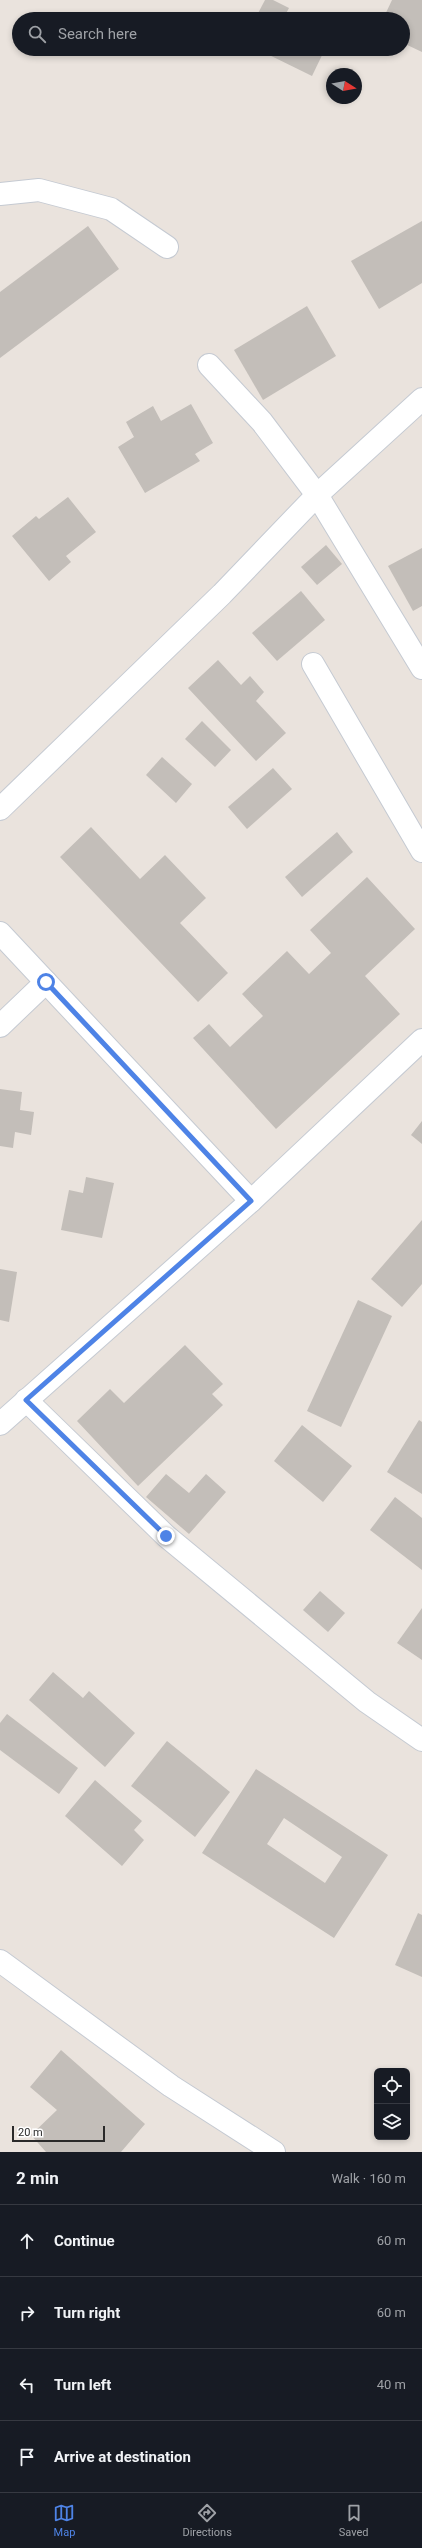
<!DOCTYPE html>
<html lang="en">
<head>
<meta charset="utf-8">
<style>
  :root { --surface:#171b24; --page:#20242c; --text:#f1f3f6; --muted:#9ea1a6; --line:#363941; --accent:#4e83e6 }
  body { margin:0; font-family:Roboto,sans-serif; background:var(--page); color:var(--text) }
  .controls { position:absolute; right:12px; bottom:12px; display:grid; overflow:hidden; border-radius:6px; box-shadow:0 2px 6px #0003 }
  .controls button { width:36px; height:36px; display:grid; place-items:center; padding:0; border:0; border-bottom:1px solid var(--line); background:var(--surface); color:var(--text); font:20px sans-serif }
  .compass { position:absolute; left:326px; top:68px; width:36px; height:36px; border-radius:50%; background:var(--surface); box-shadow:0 2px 6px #0003; rotate:101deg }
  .scale { position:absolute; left:12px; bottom:10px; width:93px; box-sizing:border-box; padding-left:4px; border:2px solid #2a2a2a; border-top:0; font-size:11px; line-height:14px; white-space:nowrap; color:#2a2a2a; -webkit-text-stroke:3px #fff; paint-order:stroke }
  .stop { position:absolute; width:12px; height:12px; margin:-9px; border:3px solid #4e83e6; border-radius:50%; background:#fff }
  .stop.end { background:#4e83e6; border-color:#fff; box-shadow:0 1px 4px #0008 }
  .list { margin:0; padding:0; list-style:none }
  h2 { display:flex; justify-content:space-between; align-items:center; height:52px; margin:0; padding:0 16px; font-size:17px }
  h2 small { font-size:13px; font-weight:400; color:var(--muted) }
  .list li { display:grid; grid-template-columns:26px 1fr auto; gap:12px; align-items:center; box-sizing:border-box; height:72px; padding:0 16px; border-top:1px solid var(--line) }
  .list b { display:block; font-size:15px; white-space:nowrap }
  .list em { font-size:13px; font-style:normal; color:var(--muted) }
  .icon { flex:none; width:22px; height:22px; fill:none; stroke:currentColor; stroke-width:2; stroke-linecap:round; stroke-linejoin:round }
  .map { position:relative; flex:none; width:422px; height:2152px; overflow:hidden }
  .search { position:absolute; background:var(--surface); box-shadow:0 2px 6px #0003; left:12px; right:12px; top:12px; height:44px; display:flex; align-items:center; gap:10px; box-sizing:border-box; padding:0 14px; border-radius:22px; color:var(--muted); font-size:15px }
  .sheet { height:340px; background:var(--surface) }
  nav { display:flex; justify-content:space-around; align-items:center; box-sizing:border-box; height:56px; border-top:1px solid var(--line); background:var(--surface); font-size:11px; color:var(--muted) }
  nav a { display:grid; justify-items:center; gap:2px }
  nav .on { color:var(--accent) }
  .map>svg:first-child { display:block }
</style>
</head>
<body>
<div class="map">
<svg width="422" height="2152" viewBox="0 0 422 2152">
  <rect width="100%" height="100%" fill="#eae3dd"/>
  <g fill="#c3beb9" fill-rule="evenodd">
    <polygon points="265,0 273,0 289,8 283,19 255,19"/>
    <polygon points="392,0 422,0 422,52 403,43 403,19 383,19"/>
    <polygon points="257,49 325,49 312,76"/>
    <polygon points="422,221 422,283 379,309 351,261"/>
    <polygon points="88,226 119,269 0,358 0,292"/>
    <polygon points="307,306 336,356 263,400 234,350"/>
    <polygon points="191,404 213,443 195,454 200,461 145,493 118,447 134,437 126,422 153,406 161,421"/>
    <polygon points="68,497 96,532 66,556 71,562 49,581 12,536 36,516 39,519"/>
    <polygon points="326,545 342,564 317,585 301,567"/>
    <polygon points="422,548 422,606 413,611 388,566"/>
    <polygon points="301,591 325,620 277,661 252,633"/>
    <polygon points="218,660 241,685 250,676 264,692 256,701 286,733 256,761 188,688"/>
    <polygon points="202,721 231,750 215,767 185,739"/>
    <polygon points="162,757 192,784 176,803 146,775"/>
    <polygon points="273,768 292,789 247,829 228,807"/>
    <polygon points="91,827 140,879 165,855 206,898 180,923 228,973 198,1002 60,857"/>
    <polygon points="337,832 353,852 302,897 285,877"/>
    <polygon points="367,877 415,929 365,976 400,1014 276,1129 193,1038 209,1024 230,1047 263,1016 242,994 287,951 309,974 331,953 310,930"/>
    <polygon points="0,1089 22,1092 20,1110 34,1112 31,1135 15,1132 13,1148 0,1146"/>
    <polygon points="422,1121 422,1144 411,1135"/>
    <polygon points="86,1177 114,1183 102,1238 61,1230 69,1190 83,1193"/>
    <polygon points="422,1220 422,1284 402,1307 371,1279"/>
    <polygon points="0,1269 17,1272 9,1322 0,1320"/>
    <polygon points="358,1300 392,1316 341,1427 307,1411"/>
    <polygon points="185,1345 223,1384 212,1394 223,1405 138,1486 77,1421 110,1389 124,1403"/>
    <polygon points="419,1420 422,1422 422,1494 387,1472"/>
    <polygon points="302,1425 352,1466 323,1502 274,1461"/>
    <polygon points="166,1474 189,1493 206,1474 226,1492 189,1534 146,1497"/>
    <polygon points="395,1497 422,1518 422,1570 370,1530"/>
    <polygon points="320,1591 345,1613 328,1632 303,1610"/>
    <polygon points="422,1608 422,1660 397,1643"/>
    <polygon points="53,1672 83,1698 89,1691 135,1733 105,1767 29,1700"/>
    <polygon points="7,1714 78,1768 59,1794 0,1750 0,1723"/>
    <polygon points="167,1741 230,1792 195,1837 131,1786"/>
    <path d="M256 1769 388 1855 334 1938 202 1853ZM284 1818 342 1857 325 1883 267 1844Z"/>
    <polygon points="95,1780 142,1821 134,1830 144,1840 122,1866 65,1816"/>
    <polygon points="418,1913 422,1915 422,1977 395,1965"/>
    <polygon points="61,2050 145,2124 121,2152 46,2152 31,2135 57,2110 30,2087"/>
  </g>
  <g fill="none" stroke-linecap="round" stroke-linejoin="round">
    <g stroke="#c5cad2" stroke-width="24">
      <g id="street">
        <polyline points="0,194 39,190 111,209 167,247"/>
        <polyline points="209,365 262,422 317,495 422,668"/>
        <polyline points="313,664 422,851"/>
        <polyline points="0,809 222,594 317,495 422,399"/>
        <polyline points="0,933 251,1201"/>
        <polyline points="0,1026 46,982"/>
        <polyline points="26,1400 166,1536 367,1702 422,1740"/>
        <polyline points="0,1424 251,1201 422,1040"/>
        <polyline points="0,1961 171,2086 274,2152"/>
      </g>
    </g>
    <use href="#street" stroke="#fff" stroke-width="22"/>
  </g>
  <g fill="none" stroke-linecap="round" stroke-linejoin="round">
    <polyline stroke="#4e83e6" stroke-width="5" points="46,982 251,1201 26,1400 166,1536"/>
  </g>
</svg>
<div class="controls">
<button><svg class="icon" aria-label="locate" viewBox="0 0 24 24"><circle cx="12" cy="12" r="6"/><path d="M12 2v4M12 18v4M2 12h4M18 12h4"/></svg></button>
<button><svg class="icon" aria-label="layers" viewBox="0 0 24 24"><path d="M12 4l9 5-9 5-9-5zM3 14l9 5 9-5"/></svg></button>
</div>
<svg class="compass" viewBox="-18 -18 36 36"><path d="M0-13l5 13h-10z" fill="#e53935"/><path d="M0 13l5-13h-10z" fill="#9ea1a6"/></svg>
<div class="scale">20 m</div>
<div class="stop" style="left:46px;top:982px"></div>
<div class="stop end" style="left:166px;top:1536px"></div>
<div class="search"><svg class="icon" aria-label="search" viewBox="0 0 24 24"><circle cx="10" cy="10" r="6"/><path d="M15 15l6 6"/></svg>Search here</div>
</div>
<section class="sheet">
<h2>2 min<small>Walk · 160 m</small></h2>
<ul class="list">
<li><svg class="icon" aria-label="ahead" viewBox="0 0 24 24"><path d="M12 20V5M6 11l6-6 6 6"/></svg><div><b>Continue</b></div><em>60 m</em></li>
<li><svg class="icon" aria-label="right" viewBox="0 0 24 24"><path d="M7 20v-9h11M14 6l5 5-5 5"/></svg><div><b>Turn right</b></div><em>60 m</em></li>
<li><svg class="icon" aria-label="left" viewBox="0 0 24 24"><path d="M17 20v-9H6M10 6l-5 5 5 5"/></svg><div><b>Turn left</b></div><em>40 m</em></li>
<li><svg class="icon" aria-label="arrive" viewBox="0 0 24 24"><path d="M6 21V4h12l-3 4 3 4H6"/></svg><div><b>Arrive at destination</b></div></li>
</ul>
</section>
<nav>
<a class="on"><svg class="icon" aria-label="map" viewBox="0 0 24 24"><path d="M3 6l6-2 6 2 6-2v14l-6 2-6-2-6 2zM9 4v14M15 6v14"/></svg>Map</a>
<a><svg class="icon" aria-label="directions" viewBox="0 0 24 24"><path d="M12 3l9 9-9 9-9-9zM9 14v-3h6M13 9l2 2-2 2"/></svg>Directions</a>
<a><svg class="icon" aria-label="saved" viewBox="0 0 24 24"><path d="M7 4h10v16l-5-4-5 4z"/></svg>Saved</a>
</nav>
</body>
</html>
